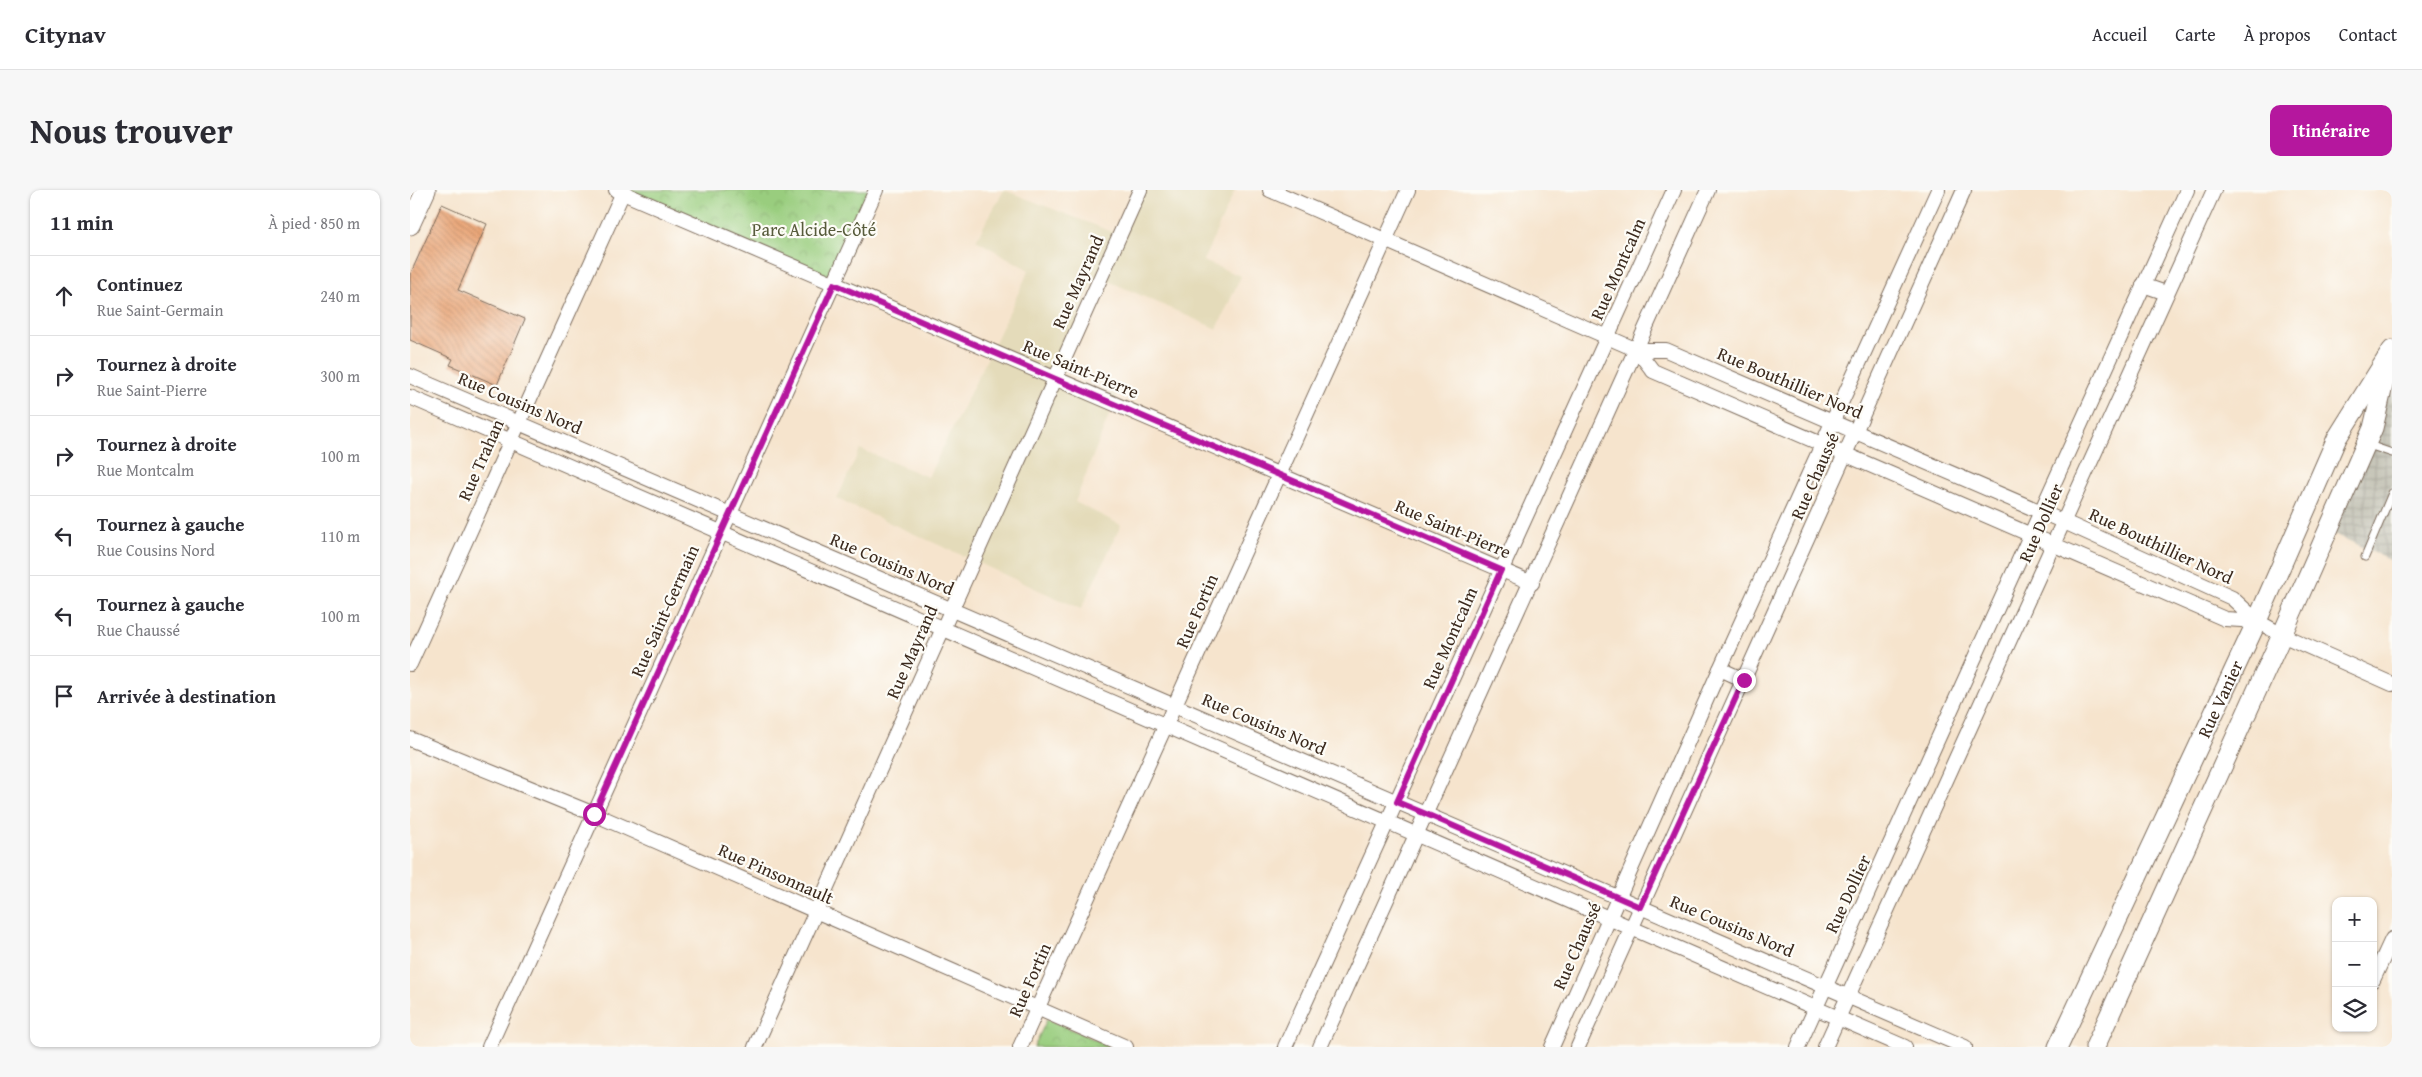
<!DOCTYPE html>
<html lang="fr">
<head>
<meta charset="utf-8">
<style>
  :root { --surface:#fff; --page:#f7f7f7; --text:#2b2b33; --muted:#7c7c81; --line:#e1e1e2; --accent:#b5179e }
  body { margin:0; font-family:"Gentium Book Plus",serif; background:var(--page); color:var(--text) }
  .controls { position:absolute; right:15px; bottom:15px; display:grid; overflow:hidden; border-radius:10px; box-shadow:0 1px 4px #0004 }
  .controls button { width:45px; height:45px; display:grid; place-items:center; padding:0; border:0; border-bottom:1px solid var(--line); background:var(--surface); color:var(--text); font:25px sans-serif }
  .stop { position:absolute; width:15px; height:15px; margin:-11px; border:4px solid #b5179e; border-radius:50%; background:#fff }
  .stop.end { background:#b5179e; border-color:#fff; box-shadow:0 1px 5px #0008 }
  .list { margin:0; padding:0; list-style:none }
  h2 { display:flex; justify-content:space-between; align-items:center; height:65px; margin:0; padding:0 20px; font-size:21px }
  h2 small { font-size:16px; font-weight:400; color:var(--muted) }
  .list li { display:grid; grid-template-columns:32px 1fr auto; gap:15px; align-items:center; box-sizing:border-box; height:80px; padding:0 20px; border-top:1px solid var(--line) }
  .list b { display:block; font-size:19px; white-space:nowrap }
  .list p { margin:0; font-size:16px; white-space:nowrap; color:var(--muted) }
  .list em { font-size:16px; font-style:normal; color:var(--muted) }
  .icon { flex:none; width:28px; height:28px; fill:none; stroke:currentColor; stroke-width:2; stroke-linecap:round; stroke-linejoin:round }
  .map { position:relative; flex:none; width:1982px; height:857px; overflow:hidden; border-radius:10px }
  header { display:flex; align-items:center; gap:30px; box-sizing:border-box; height:70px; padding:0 25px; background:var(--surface); border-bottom:1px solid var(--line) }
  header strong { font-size:24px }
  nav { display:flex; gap:28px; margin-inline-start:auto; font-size:18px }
  .intro { display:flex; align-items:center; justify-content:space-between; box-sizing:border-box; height:120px; padding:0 30px }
  h1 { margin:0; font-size:35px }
  .button { padding:12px 22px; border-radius:10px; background:var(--accent); color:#fff; font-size:18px; font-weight:700 }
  main { display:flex; gap:30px; padding:0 30px }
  aside { flex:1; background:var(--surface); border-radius:10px; box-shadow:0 1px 4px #0004 }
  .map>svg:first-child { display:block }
</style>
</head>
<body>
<header>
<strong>Citynav</strong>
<nav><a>Accueil</a><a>Carte</a><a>À propos</a><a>Contact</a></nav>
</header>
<div class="intro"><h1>Nous trouver</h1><a class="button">Itinéraire</a></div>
<main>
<aside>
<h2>11 min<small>À pied · 850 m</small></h2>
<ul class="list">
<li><svg class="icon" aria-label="ahead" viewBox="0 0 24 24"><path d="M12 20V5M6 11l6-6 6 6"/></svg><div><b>Continuez</b><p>Rue Saint-Germain</p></div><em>240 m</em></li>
<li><svg class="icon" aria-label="right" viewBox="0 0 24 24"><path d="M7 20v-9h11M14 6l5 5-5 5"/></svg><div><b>Tournez à droite</b><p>Rue Saint-Pierre</p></div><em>300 m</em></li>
<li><svg class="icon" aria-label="right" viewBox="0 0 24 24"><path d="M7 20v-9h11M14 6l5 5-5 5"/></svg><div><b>Tournez à droite</b><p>Rue Montcalm</p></div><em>100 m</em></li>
<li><svg class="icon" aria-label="left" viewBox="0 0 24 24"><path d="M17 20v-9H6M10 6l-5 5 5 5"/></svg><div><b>Tournez à gauche</b><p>Rue Cousins Nord</p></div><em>110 m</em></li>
<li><svg class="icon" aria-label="left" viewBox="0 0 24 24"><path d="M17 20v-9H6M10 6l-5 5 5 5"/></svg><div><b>Tournez à gauche</b><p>Rue Chaussé</p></div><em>100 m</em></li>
<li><svg class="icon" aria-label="arrive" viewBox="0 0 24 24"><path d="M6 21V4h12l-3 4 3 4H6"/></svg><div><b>Arrivée à destination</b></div></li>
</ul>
</aside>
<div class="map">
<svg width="1982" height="857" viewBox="0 0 1982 857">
  <defs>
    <pattern id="industrial-grid" width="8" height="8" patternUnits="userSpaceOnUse" patternTransform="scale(1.25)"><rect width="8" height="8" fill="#c6c5b8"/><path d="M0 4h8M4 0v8" fill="none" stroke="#aba99e"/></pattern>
    <pattern id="park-crowns" width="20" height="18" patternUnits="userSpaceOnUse" patternTransform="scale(1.25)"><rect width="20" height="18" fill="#99cd7e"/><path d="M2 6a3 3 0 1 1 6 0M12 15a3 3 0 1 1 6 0" fill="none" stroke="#85b06c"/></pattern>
    <pattern id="building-back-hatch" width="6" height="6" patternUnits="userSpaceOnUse" patternTransform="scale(1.25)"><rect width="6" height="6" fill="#e9a272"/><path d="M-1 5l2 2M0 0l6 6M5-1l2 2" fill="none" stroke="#be845d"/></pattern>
  </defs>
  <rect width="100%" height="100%" fill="#fdfcf7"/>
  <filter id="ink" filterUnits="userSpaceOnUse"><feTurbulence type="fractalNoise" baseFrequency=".02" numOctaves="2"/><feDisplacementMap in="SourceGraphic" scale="10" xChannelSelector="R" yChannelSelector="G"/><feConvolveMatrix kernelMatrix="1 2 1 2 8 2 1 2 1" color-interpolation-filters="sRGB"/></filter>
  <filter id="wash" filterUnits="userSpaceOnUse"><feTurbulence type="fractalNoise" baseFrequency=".0096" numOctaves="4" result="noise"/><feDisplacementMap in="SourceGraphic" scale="20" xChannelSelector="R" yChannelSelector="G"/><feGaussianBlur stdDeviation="1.12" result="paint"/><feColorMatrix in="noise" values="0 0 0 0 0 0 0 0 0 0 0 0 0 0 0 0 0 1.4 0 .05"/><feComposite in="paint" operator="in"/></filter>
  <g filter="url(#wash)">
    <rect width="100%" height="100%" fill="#f6e4cd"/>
    <polygon fill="#e4dbba" points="594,0 710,45 730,0 825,0 793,71 831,86 807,139 685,85 646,189 707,205 665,312 711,335 671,419 427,309 450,259 518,287 581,161 619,80 566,50"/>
    <polygon fill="url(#industrial-grid)" points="1982,160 1982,371 1918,341"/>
    <g fill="url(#park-crowns)" stroke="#6a7c4e">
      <polygon points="214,0 467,0 424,94"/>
      <polygon points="637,829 702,857 624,857"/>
    </g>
    <g id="blocks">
      <polygon fill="url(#building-back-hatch)" points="32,14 77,34 48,100 115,129 87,195 40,175 43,169 0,150 0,85"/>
    </g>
  </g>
  <g filter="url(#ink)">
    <use href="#blocks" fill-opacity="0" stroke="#7c6b5b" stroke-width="1"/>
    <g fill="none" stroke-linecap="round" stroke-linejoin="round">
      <g stroke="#7c6b5b" stroke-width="9">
        <g id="lane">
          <polyline points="1956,254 1982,263"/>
          <polyline points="1955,367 1982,303"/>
        </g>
      </g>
      <g stroke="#7c6b5b" stroke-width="16">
        <g id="street">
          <polyline points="206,0 1122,393"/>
          <polyline points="860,0 1227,160 1256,160 1652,331 1822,408 1847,431 1872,445 1982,494"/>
          <polyline points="1733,95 1756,103"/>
          <polyline points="1227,160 1243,181 1815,429 1847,431"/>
          <polyline points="0,186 1555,857"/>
          <polyline points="0,207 1495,857"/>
          <polyline points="0,474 214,0"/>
          <polyline points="1310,479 1334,490"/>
          <polyline points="0,549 184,624 716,857"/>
          <polyline points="1963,790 1982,749"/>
          <polyline points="79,857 466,0"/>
          <polyline points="345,857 730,0"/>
          <polyline points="610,857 998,0"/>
          <polyline points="875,857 1264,0"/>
          <polyline points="910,857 1298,0"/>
          <polyline points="1142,857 1310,479 1528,0"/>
          <polyline points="1168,857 1554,0"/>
          <polyline points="1388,857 1777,0"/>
          <polyline points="1415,857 1804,0"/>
        </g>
      </g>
      <g stroke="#7c6b5b" stroke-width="21">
        <g id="secondary">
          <polyline points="0,35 16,0"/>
          <path id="s1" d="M1648 857 1847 431 1927 248 1982 160"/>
          <polyline points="1685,857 1872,445 1963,238 1977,179"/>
        </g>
      </g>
      <use href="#lane" stroke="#fff" stroke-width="7"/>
      <use href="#street" stroke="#fff" stroke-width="14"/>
      <use href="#secondary" stroke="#fff" stroke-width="19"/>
    </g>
  </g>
  <g fill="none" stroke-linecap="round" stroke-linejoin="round" filter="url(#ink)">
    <polyline stroke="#b5179e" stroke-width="6" points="184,624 424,94 1091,380 987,612 1016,624 1230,717 1334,490"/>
  </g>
  <g text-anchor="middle" stroke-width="4.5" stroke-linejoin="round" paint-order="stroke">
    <g font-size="18" fill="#575b3b" stroke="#fdfcf7">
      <text x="404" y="46">Parc Alcide-Côté</text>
    </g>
    <g font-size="18" fill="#3b2a1e" stroke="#fdfcf7">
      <text transform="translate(1208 79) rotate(-66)" y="6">Rue Montcalm</text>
      <text transform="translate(668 92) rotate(-66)" y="6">Rue Mayrand</text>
      <text transform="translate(671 179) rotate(23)" y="6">Rue Saint-Pierre</text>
      <text transform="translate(1380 193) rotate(23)" y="6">Rue Bouthillier Nord</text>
      <text transform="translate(110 213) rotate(23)" y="6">Rue Cousins Nord</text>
      <text transform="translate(71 270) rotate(-66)" y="6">Rue Trahan</text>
      <text transform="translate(1405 286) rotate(-66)" y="6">Rue Chaussé</text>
      <text transform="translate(1631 333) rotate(-66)" y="6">Rue Dollier</text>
      <text transform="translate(1043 339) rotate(23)" y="6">Rue Saint-Pierre</text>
      <text transform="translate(1751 356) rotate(25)" y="6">Rue Bouthillier Nord</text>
      <text transform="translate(482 374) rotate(23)" y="6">Rue Cousins Nord</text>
      <text transform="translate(255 421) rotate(-66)" y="6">Rue Saint-Germain</text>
      <text transform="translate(787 421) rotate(-66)" y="6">Rue Fortin</text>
      <text transform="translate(1040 448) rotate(-66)" y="6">Rue Montcalm</text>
      <text transform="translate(502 462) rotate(-66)" y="6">Rue Mayrand</text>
      <text dy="6" stroke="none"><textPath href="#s1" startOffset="384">Rue Vanier</textPath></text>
      <text transform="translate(854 534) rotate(23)" y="6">Rue Cousins Nord</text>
      <text transform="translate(366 684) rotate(24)" y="6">Rue Pinsonnault</text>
      <text transform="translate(1438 704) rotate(-65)" y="6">Rue Dollier</text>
      <text transform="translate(1322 736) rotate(23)" y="6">Rue Cousins Nord</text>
      <text transform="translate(1167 756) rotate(-66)" y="6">Rue Chaussé</text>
      <text transform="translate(620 790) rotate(-66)" y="6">Rue Fortin</text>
    </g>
  </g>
</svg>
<div class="controls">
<button>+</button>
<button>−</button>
<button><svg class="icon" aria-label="layers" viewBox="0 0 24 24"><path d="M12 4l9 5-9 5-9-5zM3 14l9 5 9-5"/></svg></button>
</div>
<div class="stop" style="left:184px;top:624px"></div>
<div class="stop end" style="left:1334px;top:490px"></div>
</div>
</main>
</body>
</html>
